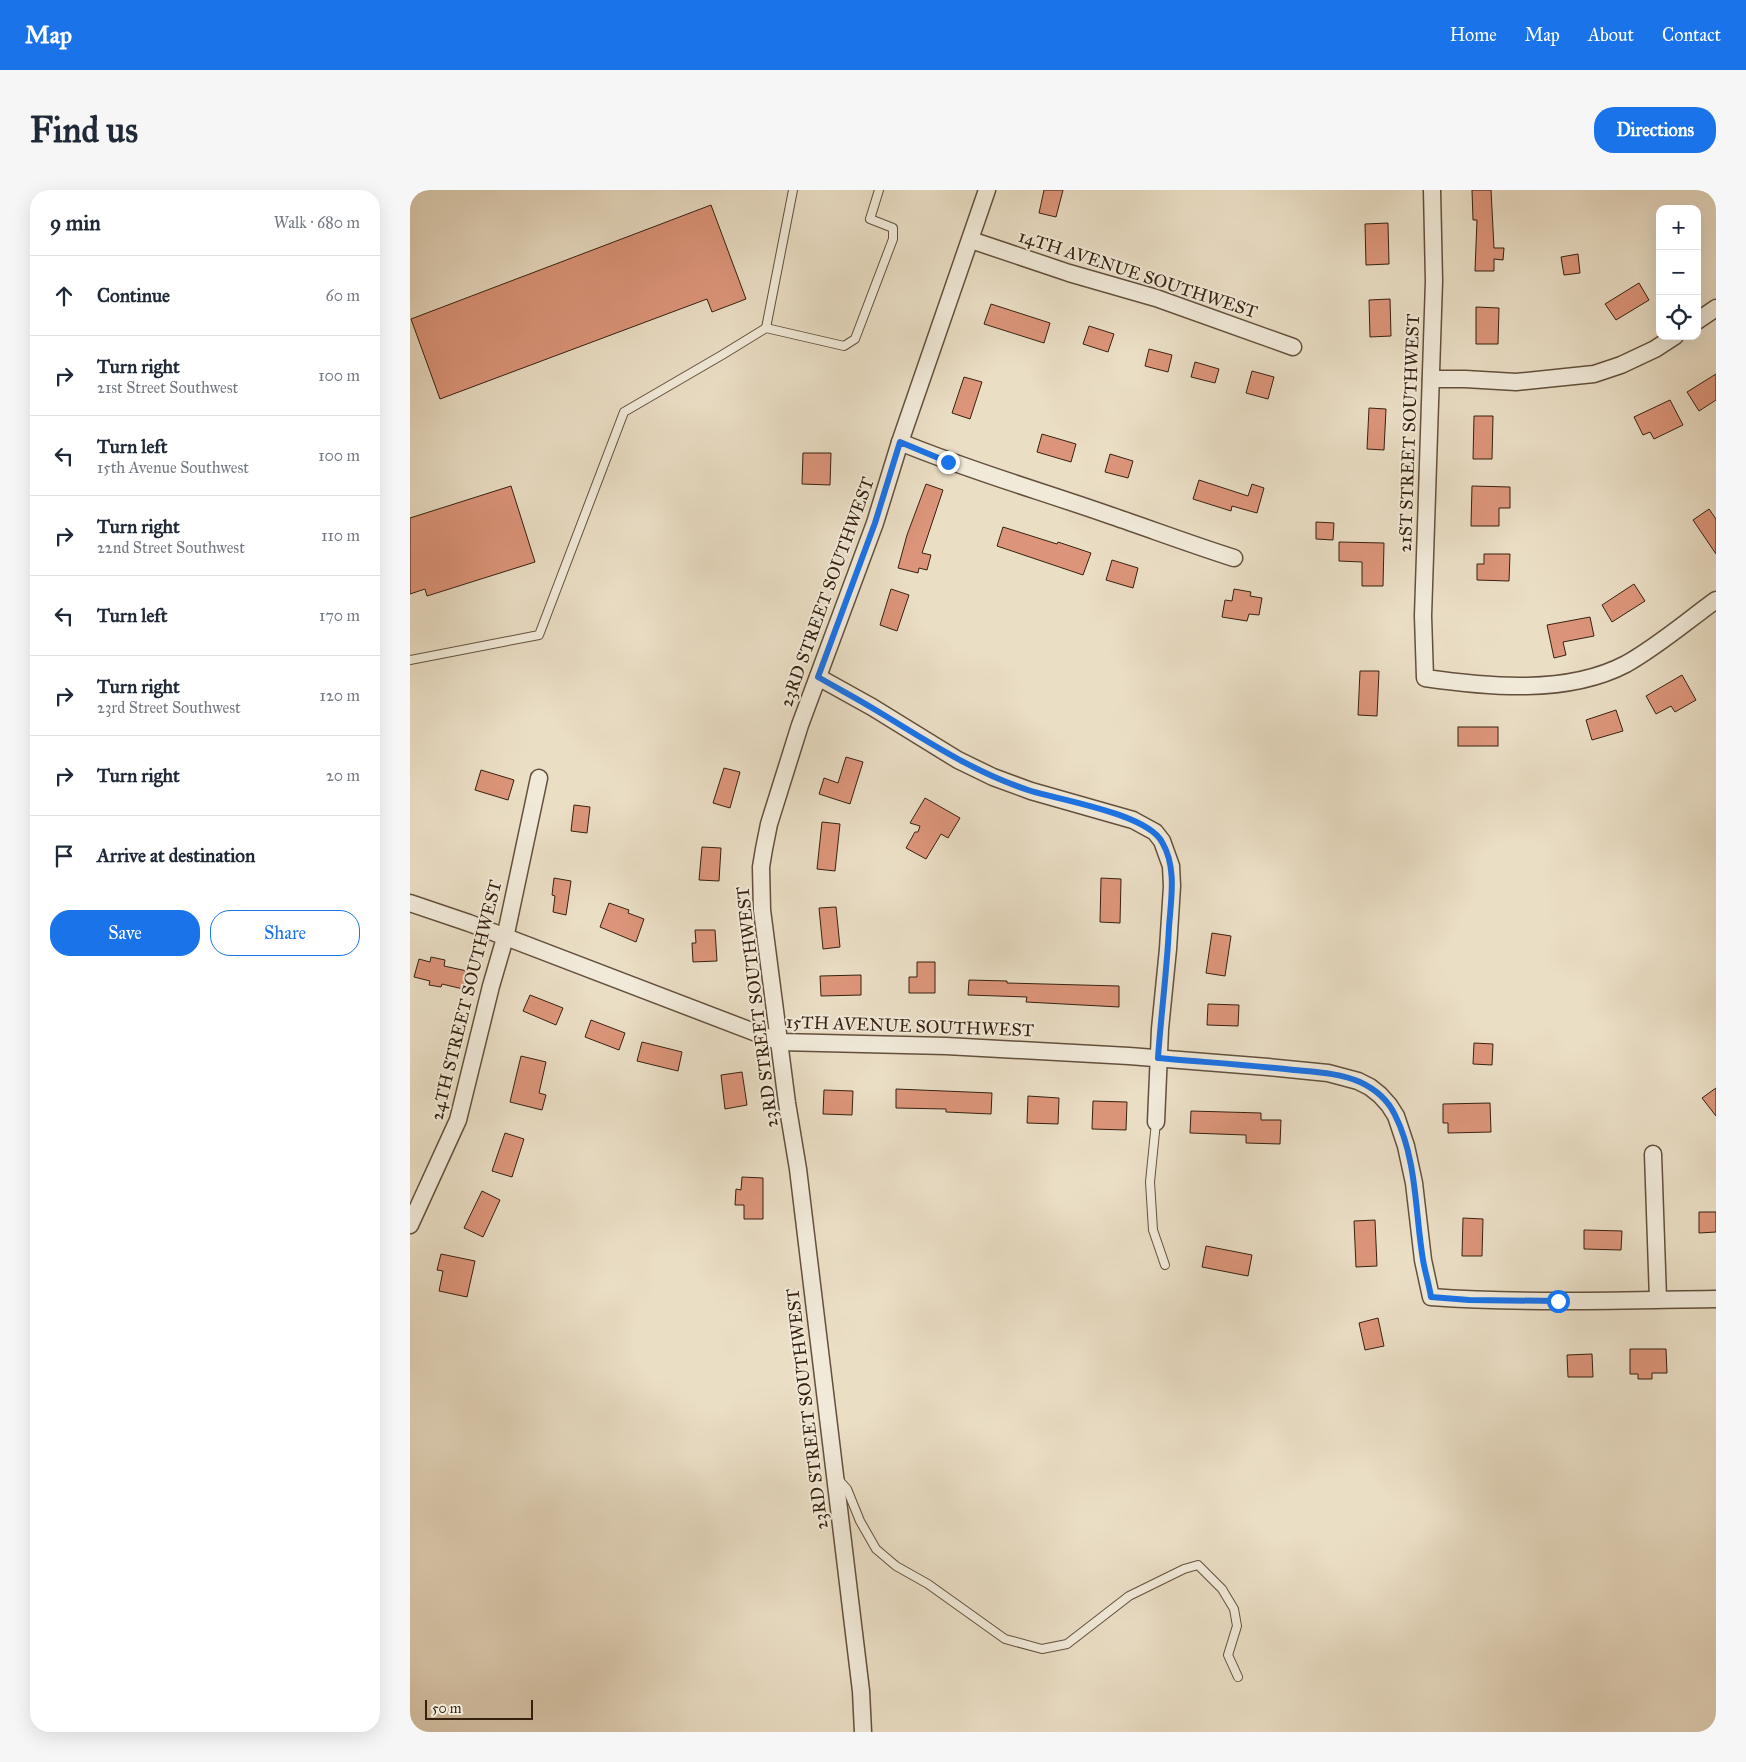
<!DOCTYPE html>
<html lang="en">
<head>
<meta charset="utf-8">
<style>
  :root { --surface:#fff; --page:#f6f6f7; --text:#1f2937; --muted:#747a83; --line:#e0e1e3; --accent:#1a73e8 }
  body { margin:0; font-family:"IM FELL Great Primer",serif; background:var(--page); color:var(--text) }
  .controls { position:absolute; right:15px; top:15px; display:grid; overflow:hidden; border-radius:10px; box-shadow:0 5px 20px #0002 }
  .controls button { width:45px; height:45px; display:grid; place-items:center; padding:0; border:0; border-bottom:1px solid var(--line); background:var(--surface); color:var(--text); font:25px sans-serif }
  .scale { position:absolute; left:15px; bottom:12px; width:108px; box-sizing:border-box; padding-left:5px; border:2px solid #36210f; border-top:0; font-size:14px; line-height:18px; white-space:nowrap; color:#36210f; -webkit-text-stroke:4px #f1ead9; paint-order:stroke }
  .stop { position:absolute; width:15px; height:15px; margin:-11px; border:4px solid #1a73e8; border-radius:50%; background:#fff }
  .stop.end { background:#1a73e8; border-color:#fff; box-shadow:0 1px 5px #0008 }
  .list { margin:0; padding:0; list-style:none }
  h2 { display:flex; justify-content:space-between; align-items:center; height:65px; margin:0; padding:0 20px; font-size:21px }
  h2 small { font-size:16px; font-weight:400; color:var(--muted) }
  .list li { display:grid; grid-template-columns:32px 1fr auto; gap:15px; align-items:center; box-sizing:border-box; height:80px; padding:0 20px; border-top:1px solid var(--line) }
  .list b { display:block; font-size:19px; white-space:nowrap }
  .list p { margin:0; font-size:16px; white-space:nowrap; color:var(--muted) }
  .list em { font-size:16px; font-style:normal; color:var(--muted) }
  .actions { display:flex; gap:10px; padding:15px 20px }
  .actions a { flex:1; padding:11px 0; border:1px solid var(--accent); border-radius:20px; text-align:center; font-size:18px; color:var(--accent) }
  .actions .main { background:var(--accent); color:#fff }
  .icon { flex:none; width:28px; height:28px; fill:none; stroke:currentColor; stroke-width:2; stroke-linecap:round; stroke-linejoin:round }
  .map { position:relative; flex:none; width:1306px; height:1542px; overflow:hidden; border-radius:20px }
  header { display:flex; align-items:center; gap:30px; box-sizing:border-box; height:70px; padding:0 25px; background:var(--accent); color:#fff }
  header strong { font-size:24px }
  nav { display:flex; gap:28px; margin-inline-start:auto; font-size:18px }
  .intro { display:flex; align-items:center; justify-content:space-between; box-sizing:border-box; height:120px; padding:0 30px }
  h1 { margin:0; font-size:35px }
  .button { padding:12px 22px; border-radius:20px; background:var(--accent); color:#fff; font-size:18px; font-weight:700 }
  main { display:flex; gap:30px; padding:0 30px }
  aside { flex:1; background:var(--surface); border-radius:20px; box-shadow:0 5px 20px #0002 }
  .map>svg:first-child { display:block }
</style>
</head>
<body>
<header>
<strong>Map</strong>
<nav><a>Home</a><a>Map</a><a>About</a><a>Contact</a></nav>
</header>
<div class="intro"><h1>Find us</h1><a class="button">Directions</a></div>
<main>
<aside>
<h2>9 min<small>Walk · 680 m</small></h2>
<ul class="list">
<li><svg class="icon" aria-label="ahead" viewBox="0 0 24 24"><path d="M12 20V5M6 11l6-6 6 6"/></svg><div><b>Continue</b></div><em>60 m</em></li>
<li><svg class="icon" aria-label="right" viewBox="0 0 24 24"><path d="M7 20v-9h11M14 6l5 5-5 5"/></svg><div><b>Turn right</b><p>21st Street Southwest</p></div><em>100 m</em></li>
<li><svg class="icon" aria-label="left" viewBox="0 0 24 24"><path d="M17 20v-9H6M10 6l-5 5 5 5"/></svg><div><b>Turn left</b><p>15th Avenue Southwest</p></div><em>100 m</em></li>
<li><svg class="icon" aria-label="right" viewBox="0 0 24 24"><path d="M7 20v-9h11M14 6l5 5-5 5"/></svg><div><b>Turn right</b><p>22nd Street Southwest</p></div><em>110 m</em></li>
<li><svg class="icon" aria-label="left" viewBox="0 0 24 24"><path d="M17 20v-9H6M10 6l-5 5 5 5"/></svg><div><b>Turn left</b></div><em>170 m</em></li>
<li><svg class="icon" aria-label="right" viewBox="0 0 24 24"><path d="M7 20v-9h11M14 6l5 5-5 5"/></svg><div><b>Turn right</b><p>23rd Street Southwest</p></div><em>120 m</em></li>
<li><svg class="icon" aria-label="right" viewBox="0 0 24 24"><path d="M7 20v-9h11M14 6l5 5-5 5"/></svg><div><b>Turn right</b></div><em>20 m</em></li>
<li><svg class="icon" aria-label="arrive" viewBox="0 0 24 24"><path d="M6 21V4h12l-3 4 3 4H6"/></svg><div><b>Arrive at destination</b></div></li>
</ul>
<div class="actions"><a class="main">Save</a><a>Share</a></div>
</aside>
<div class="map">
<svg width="1306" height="1542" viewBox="0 0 1306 1542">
  <rect width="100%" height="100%" fill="#eadec5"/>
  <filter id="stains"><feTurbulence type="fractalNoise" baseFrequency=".004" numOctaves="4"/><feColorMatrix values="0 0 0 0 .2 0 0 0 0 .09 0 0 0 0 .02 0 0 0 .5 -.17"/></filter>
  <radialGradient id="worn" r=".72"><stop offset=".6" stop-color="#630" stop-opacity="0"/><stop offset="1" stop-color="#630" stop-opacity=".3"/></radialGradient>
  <g fill="#dc957a" stroke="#36210f">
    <polygon points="634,0 653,0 646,27 629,23"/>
    <polygon points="1062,0 1081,0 1084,58 1094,58 1093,70 1084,69 1084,81 1065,81 1067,30 1063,30"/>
    <polygon points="301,15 336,109 302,122 297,109 30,209 1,129"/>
    <polygon points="978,33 979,74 956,75 955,34"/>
    <polygon points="1168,64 1170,83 1154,85 1151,67"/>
    <polygon points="1229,93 1239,110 1206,130 1195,114"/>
    <polygon points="980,109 981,146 960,147 959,110"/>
    <polygon points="581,114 640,133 634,153 574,134"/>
    <polygon points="1066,117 1089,118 1088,154 1066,154"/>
    <polygon points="679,136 704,144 698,162 673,154"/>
    <polygon points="739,159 762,165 758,182 735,176"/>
    <polygon points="785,172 809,179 805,193 781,187"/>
    <polygon points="842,181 864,187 858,209 836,203"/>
    <polygon points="1306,184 1306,210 1289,221 1277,202"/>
    <polygon points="554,187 572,192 560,229 542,223"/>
    <polygon points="1260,210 1273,235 1244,249 1240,242 1233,245 1224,227"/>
    <polygon points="959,218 976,219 974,260 957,259"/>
    <polygon points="1064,226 1083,226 1082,269 1063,269"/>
    <polygon points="632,244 666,254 661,272 627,262"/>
    <polygon points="393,263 421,263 420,295 392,294"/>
    <polygon points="700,264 723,271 718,288 695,282"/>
    <polygon points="789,290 838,306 842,294 854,298 847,323 822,316 821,321 783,309"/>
    <polygon points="516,294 533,300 512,363 521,365 517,380 509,378 508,383 488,378 497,345"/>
    <polygon points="101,296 125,372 17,406 15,399 0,404 0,328"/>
    <polygon points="1062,296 1100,297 1100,318 1089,318 1089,336 1061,336"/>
    <polygon points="1299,319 1306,329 1306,364 1283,330"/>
    <polygon points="906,332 924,333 923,350 906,349"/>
    <polygon points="593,337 647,354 648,352 681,363 673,385 587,356"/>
    <polygon points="929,352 974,353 973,396 952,396 952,372 929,371"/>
    <polygon points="1074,364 1100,364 1099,391 1067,390 1067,374 1074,374"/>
    <polygon points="702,370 728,378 723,398 696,390"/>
    <polygon points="1224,394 1235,411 1202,432 1192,415"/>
    <polygon points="481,399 499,405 487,441 470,435"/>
    <polygon points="824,399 841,402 840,406 852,408 849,425 839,424 837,431 812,427 815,410 822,411"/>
    <polygon points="1180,427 1184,446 1153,452 1156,465 1144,468 1137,435"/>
    <polygon points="950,481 969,481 967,526 948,525"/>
    <polygon points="1272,485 1286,510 1265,522 1261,516 1246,524 1236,506"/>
    <polygon points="1206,520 1213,541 1182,550 1176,530"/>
    <rect x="1048" y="537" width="40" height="19"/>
    <polygon points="436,567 453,572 440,614 409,604 414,588 428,593"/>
    <polygon points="314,578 330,582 320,618 303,613"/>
    <polygon points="71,580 104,590 98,610 65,600"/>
    <polygon points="515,608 550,628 538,648 531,644 516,669 496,658 505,642 508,642 510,636 500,633"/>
    <polygon points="164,615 180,617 177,643 161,641"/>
    <polygon points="412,632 430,634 425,681 407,679"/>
    <polygon points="292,657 311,658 309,691 289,690"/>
    <polygon points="144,688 161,691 156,725 143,722 145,706 142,705"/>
    <polygon points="691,688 711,689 710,733 690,732"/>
    <polygon points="199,713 219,720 218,723 234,729 226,752 190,737"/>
    <polygon points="426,717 430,757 413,759 409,718"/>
    <polygon points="285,740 305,740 307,771 283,772 282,753 286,753"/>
    <polygon points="802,743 821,746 815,786 796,783"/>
    <polygon points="21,767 35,770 34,776 57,781 53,799 32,794 31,797 19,795 20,791 4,787 9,769 20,772"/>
    <polygon points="507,772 525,772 525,803 499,803 499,787 507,787"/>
    <polygon points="451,785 451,805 411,806 410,786"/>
    <polygon points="559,790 597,791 597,793 709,796 709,817 616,812 617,807 558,805"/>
    <polygon points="120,805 153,818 146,835 113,821"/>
    <polygon points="798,814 829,815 828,836 797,835"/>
    <polygon points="181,830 215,843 209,860 175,847"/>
    <polygon points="232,852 272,862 268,881 227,871"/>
    <polygon points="1064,853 1083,854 1082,875 1063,874"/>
    <polygon points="111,866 136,872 129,903 136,905 132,920 100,912"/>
    <polygon points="332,882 337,915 315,919 311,885"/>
    <polygon points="1306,898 1306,926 1292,908"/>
    <polygon points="486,899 582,903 581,924 536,922 536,919 486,918"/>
    <polygon points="414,900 443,901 442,925 413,924"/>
    <polygon points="618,906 649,908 648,934 617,933"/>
    <polygon points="683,911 717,912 716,940 682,939"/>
    <polygon points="1080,913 1081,942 1038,943 1038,933 1033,933 1033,914"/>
    <polygon points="781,921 851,923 851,930 871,930 870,954 836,953 836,945 780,943"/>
    <polygon points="95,943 114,949 102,987 82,981"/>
    <polygon points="332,987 353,988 353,1029 334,1029 334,1015 325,1015 326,999 331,1000"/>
    <polygon points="72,1001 90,1010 73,1047 54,1038"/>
    <polygon points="1289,1022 1306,1022 1306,1042 1289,1043"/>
    <polygon points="1053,1028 1073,1029 1072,1066 1052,1066"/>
    <polygon points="965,1030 967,1076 946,1077 944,1031"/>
    <polygon points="1174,1040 1212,1041 1211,1060 1174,1059"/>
    <polygon points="796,1056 842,1065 838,1086 792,1077"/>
    <polygon points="31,1064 65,1071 57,1107 29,1101 33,1081 27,1080"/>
    <polygon points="968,1128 974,1156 955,1160 949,1133"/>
    <polygon points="1220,1159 1256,1159 1257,1183 1242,1183 1242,1189 1228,1189 1228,1184 1220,1184"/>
    <polygon points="1182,1164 1183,1187 1158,1187 1157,1165"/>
  </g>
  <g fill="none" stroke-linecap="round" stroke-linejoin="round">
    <g stroke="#63503c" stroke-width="10">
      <g id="lane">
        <polyline points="356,138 383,0"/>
        <polyline points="0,470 129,445 214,222 312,165 356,138 434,156 445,149 483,49 483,38 460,29 469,0"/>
        <polyline points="746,932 740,992 743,1040 755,1075"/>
        <polyline points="428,1289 437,1299 450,1331 466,1359 486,1376 518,1394 595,1449 632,1459 657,1454 719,1406 774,1379 788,1375 812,1399 824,1419 827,1436 818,1465 828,1487"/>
      </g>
    </g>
    <g stroke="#63503c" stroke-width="19">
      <g id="street">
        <path d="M1022 0 1024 91 1013 426 1015 488C1078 497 1157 505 1216 474 1248 456 1277 431 1306 410"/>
        <polyline points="561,50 659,83 746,108 883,157"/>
        <polyline points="1287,131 1306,118"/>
        <polyline points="1021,189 1055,189 1106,192 1184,184 1211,175 1245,159 1265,146"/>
        <path d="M490 252C560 281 631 301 702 326 743 340 783 355 824 368"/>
        <polyline points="408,487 462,517 548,570 583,587 621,601 723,630 745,642 752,651 761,676 762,696 758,759 750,839 746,932"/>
        <path d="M0 713 59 733 370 852 536 856 719 866 858 877 918 883 948 891 960 897 970 905 979 915 986 926 996 956 1004 993 1013 1070 1021 1107C1116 1114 1211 1110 1306 1109"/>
        <polyline points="1243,964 1248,1109"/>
        <polyline points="0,1035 48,930 81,796 95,748 129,588"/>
        <polyline points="453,1542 451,1501 388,979 377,913 352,720 351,677 354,659 359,634 390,535 465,333 490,252 577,0"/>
      </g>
    </g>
    <use href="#lane" stroke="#f1ead9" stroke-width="8"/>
    <use href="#street" stroke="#f1ead9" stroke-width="16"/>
  </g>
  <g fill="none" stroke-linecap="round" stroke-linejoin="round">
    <path stroke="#1a73e8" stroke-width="6" d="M538 272 490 252 465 333 408 487C427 498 446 508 464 519 516 550 562 582 621 601 651 610 737 624 752 652 767 677 761 709 759 737 757 781 751 824 748 868 793 872 838 875 884 880 905 882 930 883 950 892 965 899 978 910 985 925 1007 969 1005 1022 1013 1070 1015 1082 1019 1094 1021 1107L1059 1110 1148 1111"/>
  </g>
  <g text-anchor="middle" stroke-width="4" stroke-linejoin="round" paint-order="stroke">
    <g font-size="18" fill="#36210f" stroke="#f1ead9">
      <text transform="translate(728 84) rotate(18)" y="6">14TH AVENUE SOUTHWEST</text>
      <text transform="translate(999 243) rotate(-88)" y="6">21ST STREET SOUTHWEST</text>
      <text transform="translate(417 402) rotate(-70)" y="6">23RD STREET SOUTHWEST</text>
      <text transform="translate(56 810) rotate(-76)" y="6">24TH STREET SOUTHWEST</text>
      <text transform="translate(347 817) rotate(-97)" y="6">23RD STREET SOUTHWEST</text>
      <text transform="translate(500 836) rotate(2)" y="6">15TH AVENUE SOUTHWEST</text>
      <text transform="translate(397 1219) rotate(-97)" y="6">23RD STREET SOUTHWEST</text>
    </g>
  </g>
  <rect width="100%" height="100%" filter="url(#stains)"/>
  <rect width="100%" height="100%" fill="url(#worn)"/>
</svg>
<div class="controls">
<button>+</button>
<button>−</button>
<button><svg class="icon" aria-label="locate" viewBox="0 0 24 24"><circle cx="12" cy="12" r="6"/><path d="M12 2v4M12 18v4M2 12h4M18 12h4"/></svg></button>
</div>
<div class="scale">50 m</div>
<div class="stop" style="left:1148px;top:1111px"></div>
<div class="stop end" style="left:538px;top:272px"></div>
</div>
</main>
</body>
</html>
